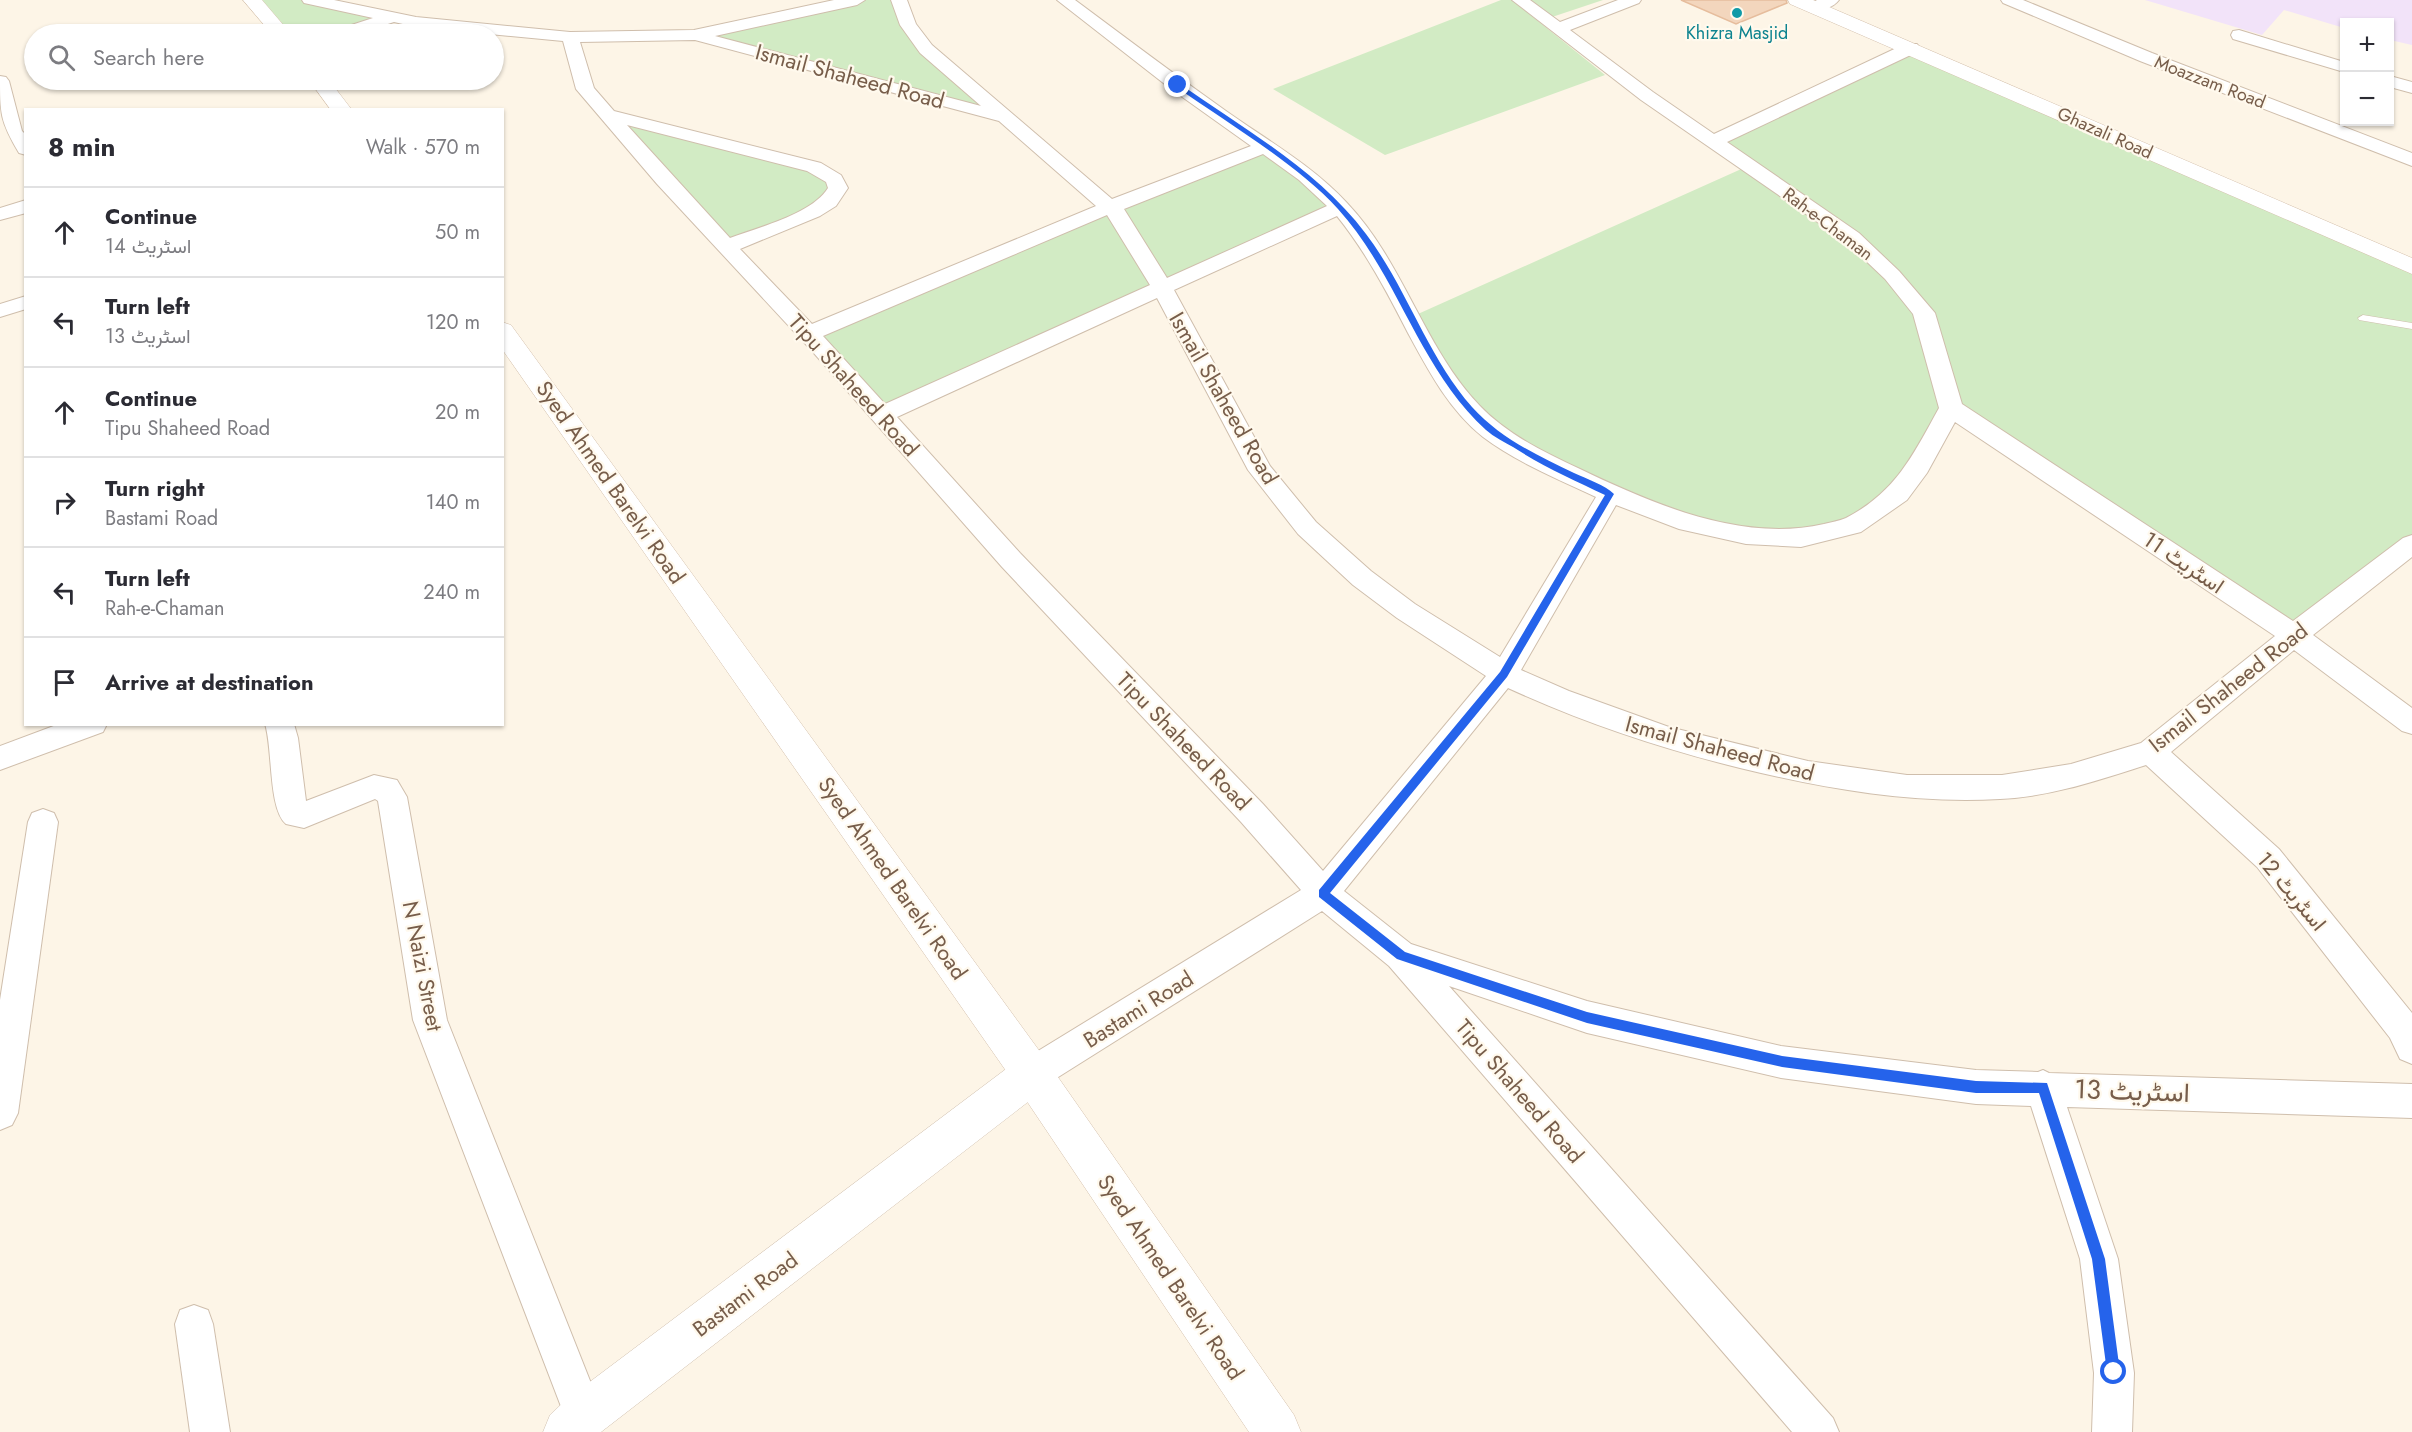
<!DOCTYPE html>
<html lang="en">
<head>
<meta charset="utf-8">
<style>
  :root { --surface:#fff; --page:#f2f2f3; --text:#2b2b33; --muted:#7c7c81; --line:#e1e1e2 }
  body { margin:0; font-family:Jost,Vazirmatn,sans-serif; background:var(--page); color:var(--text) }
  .controls { position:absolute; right:18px; top:18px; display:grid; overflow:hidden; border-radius:0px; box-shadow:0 2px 4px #0004 }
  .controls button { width:54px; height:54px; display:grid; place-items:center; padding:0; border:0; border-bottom:2px solid var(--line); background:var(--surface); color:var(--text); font:30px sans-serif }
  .stop { position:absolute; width:18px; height:18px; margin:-14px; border:4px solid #2563eb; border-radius:50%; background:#fff }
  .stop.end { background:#2563eb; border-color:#fff; box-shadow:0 2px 6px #0008 }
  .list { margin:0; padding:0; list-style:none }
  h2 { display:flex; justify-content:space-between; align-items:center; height:78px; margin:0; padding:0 24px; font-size:26px }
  h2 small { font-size:20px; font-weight:400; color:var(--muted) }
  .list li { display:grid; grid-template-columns:39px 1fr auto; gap:18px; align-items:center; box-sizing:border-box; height:90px; padding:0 24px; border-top:2px solid var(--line) }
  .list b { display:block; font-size:22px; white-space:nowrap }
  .list p { margin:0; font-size:20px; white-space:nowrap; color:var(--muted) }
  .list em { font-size:20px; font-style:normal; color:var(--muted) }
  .icon { flex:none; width:33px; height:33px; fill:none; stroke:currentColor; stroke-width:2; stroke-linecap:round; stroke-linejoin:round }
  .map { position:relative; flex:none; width:2412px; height:1432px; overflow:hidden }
  .search { position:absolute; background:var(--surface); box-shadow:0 2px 4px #0004; left:24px; top:24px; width:480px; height:66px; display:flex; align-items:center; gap:15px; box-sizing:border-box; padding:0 21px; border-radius:33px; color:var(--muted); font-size:22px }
  .panel { position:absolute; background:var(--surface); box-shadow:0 2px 4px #0004; left:24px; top:108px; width:480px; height:618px; border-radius:0px }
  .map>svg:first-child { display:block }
</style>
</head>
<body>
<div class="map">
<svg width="2412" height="1432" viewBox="0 0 2412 1432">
  <rect width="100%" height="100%" fill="#fdf5e7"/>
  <polygon fill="#f2e3f9" points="2145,0 2412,0 2412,45 2390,40 2390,22 2344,22 2344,28 2284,10 2262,35"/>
  <g fill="#d2ebc4">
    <polygon points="252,0 307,0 390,18 342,34 282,34"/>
    <polygon points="855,0 901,0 908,25 1009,119 694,35"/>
    <polygon points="1501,0 1512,0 1605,75 1385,155 1273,89"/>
    <polygon points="1525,0 1603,0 1549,18"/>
    <polygon points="1906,45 2412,268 2412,551 2294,628 1946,397 1922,459 1852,519 1801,531 1743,530 1687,518 1499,435 1409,318 1748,166 1708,137"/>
    <polygon points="607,115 814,167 834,179 829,202 727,247"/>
    <polygon points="1265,147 1335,212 881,415 808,334"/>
  </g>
  <polygon fill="#f3d6bd" stroke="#e6bd9d" stroke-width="1.5" points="1681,0 1786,0 1787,3 1736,24"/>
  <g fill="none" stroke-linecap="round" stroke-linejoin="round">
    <g stroke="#cfbeac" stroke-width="1">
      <polygon id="service" points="2363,315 2412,323 2412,329 2359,320 2358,318"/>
    </g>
    <g stroke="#cfbeac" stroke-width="2">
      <g id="minor">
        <path d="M302 0H334L416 17 570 32 694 30 834 0H865L857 5 715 36 981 106 920 53 900 25 891 0H907L916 24 932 45 1112 199 1251 146 1171 89 1057 0H1075C1125 37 1175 75 1226 111 1267 140 1313 166 1347 203 1404 263 1424 348 1480 406 1508 435 1544 452 1580 469 1653 504 1742 543 1824 524 1831 522 1839 521 1846 518 1896 492 1913 455 1939 408L1913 314 1885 279 1845 241 1641 100 1512 0H1530L1560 22 1618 0H1641L1639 3 1570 30 1653 92 1714 134 1905 44H1917L1920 48 1917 52 1727 142 1859 233 1899 271 1935 313 1962 404 2293 621 2403 538 2412 535V557L2313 635 2412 708V734L2402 731 2294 650 2171 752 2279 849 2412 1013V1064L2400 1059 2390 1038 2257 867 2146 765C2099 780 2050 797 2000 799 1912 804 1826 789 1740 768 1659 748 1584 723 1508 688L1344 891 1411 944 1587 1001 1781 1046 1976 1070 2038 1072 2043 1070 2049 1073 2412 1084V1118L2067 1107 2118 1259 2134 1373 2132 1432H2092L2094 1373 2080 1259 2031 1106 1976 1104 1781 1078 1587 1033 1449 986 1833 1418 1839 1432H1792L1389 966 1322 911 1044 1086 1032 1091 1020 1086 1015 1074 1020 1062 1301 890 1241 822 1002 567 812 351 657 184 576 89 563 41 416 27 394 22 357 34H334L336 30 373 18 304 3ZM695 40 999 121 1096 206 812 324 740 249 820 216 836 206 848 188 841 175 821 163 614 111 594 88 580 42ZM627 125 807 171 826 182 828 188C812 214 759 227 730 238ZM1263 154 1299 180 1327 206 1167 278 1124 209ZM1107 215 1150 285 885 404 823 336ZM1337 216C1366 252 1387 292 1408 333 1428 370 1449 410 1483 437 1516 462 1558 479 1596 497L1500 657 1415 604 1371 571 1316 522 1270 466 1174 290ZM1157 298 1248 470 1298 534 1353 585 1397 618 1486 676 1323 871 1263 804 1020 553 897 417ZM1955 422 2275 636 2141 743 2071 764 2002 775H1907L1808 761 1669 727 1569 691 1521 670 1616 505 1679 529 1746 544 1801 547 1861 532 1907 500 1927 473Z"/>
        <path d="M1817 0H1839C1833 8 1818 13 1808 10L1806 7Z"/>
        <polygon points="2001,0 2023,0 2152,53 2412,153 2412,166 2140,61 2003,3"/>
        <polygon points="2239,30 2344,62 2344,72 2233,39 2231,35 2233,31"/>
        <path d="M0 76 6 77 9 81 22 131 26 135V155L19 153C0 121 0 114 0 76Z"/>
        <polygon points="2390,76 2412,82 2412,93 2390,87"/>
        <polygon points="26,200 26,213 0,220 0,208"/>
        <polygon points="26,296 26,309 0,317 0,304"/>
        <polygon points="59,724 107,724 103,732 0,770 0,746"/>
        <path d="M265 724H294L298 738 306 801 374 775 397 780 407 797 447 1020 604 1416 598 1430H570L413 1020 378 801 375 799 304 828 286 824C268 809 273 749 265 724Z"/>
        <polygon points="43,809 54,813 58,822 18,1113 12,1125 0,1130 0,1000 28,822 32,813"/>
        <polygon points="194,1305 208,1310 213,1324 230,1432 190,1432 175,1324 180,1310"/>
      </g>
    </g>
    <g stroke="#cfbeac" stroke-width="1">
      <polygon id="tertiary" points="1032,1055 1046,1060 1052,1074 1046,1088 601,1432 543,1432 550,1415 567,1399 1018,1060"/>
    </g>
    <g stroke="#d4c0ac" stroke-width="1">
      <g id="secondary">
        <polygon points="243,0 262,0 291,34 272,34"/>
        <polygon points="1788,0 1813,0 2412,258 2412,274 1790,4"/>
        <polygon points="309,80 329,80 352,110 331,110"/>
        <polygon points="502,322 511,325 1046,1060 1294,1415 1301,1432 1249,1432 1018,1088 502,349"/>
      </g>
    </g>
    <use href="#service" fill="#fff" fill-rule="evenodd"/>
    <use href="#minor" fill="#fff" fill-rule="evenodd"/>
    <use href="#tertiary" fill="#fff" fill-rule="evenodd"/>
    <use href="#secondary" fill="#fff" fill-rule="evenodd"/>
  </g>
  <path fill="#2563eb" d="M1175 84H1180C1244 129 1318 170 1366 234 1407 288 1427 356 1472 407 1500 438 1538 456 1574 473 1587 479 1605 485 1614 494L1507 677 1330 893 1405 952 1587 1012 1782 1056 1976 1081 2047 1083 2105 1259 2120 1372 2118 1377 2114 1379 2109 1377 2107 1372 2092 1259 2039 1093H1976L1782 1067 1587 1023 1397 959 1319 897V890L1500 672 1605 495C1574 480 1542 466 1513 447 1504 442 1494 437 1486 430 1419 369 1398 275 1338 209 1296 163 1227 123 1175 86Z"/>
  <circle fill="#0f9aa8" stroke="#fff9ed" stroke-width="2" cx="1737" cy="13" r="6"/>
  <g text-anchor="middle" stroke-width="4.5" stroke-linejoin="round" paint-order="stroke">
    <g font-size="18" fill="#0d838f" stroke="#fff9ed">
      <text x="1737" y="39">Khizra Masjid</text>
    </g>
    <g font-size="18" fill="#775d4a" stroke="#fff9ed">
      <text transform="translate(2210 82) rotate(21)" y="6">Moazzam Road</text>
      <text transform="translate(2105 133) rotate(24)" y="6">Ghazali Road</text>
      <text transform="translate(1828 224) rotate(37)" y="6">Rah-e-Chaman</text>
    </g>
    <g font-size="22" fill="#775d4a" stroke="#fff9ed">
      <text transform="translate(850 76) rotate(15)" y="8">Ismail Shaheed Road</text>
      <text transform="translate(854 385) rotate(48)" y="8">Tipu Shaheed Road</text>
      <text transform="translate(1224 398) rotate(60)" y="8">Ismail Shaheed Road</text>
      <text transform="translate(611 482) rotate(55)" y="8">Syed Ahmed Barelvi Road</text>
      <text transform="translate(2184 562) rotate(34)" y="8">اسٹریٹ 11</text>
      <text transform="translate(2228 687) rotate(-38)" y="8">Ismail Shaheed Road</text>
      <text transform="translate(1184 741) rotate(46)" y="8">Tipu Shaheed Road</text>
      <text transform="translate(1720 748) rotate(15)" y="8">Ismail Shaheed Road</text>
      <text transform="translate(893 878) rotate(55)" y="8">Syed Ahmed Barelvi Road</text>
      <text transform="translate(2292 891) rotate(50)" y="8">اسٹریٹ 12</text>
      <text transform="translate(423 966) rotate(79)" y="8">N Naizi Street</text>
      <text transform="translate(1138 1009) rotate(-32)" y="8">Bastami Road</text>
      <text transform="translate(1520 1091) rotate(49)" y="8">Tipu Shaheed Road</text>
      <text transform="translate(1171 1277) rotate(56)" y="8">Syed Ahmed Barelvi Road</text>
      <text transform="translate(745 1294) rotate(-37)" y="8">Bastami Road</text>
    </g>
    <g font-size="27" fill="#775d4a" stroke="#fff9ed">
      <text transform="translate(2132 1091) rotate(2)" y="9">اسٹریٹ 13</text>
    </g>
  </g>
</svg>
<div class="controls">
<button>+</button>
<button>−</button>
</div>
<div class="stop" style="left:2114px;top:1372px"></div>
<div class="stop end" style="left:1178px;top:85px"></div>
<div class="search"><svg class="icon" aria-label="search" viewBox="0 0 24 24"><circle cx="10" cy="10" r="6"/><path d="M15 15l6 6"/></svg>Search here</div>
<section class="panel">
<h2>8 min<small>Walk · 570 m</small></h2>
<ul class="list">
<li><svg class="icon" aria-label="ahead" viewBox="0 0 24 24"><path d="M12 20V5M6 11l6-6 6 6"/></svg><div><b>Continue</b><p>اسٹریٹ 14</p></div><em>50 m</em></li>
<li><svg class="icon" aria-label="left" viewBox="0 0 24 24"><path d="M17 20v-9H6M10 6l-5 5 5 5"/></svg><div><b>Turn left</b><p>اسٹریٹ 13</p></div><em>120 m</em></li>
<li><svg class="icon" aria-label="ahead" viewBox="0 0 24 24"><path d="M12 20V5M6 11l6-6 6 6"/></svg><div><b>Continue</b><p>Tipu Shaheed Road</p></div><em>20 m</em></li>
<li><svg class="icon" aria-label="right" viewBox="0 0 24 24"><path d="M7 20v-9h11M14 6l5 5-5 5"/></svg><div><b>Turn right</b><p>Bastami Road</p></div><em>140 m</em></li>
<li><svg class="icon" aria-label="left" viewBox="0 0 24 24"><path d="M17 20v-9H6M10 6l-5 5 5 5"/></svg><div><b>Turn left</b><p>Rah-e-Chaman</p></div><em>240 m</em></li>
<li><svg class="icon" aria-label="arrive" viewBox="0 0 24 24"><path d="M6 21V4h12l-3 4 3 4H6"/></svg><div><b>Arrive at destination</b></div></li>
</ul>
</section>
</div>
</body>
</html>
